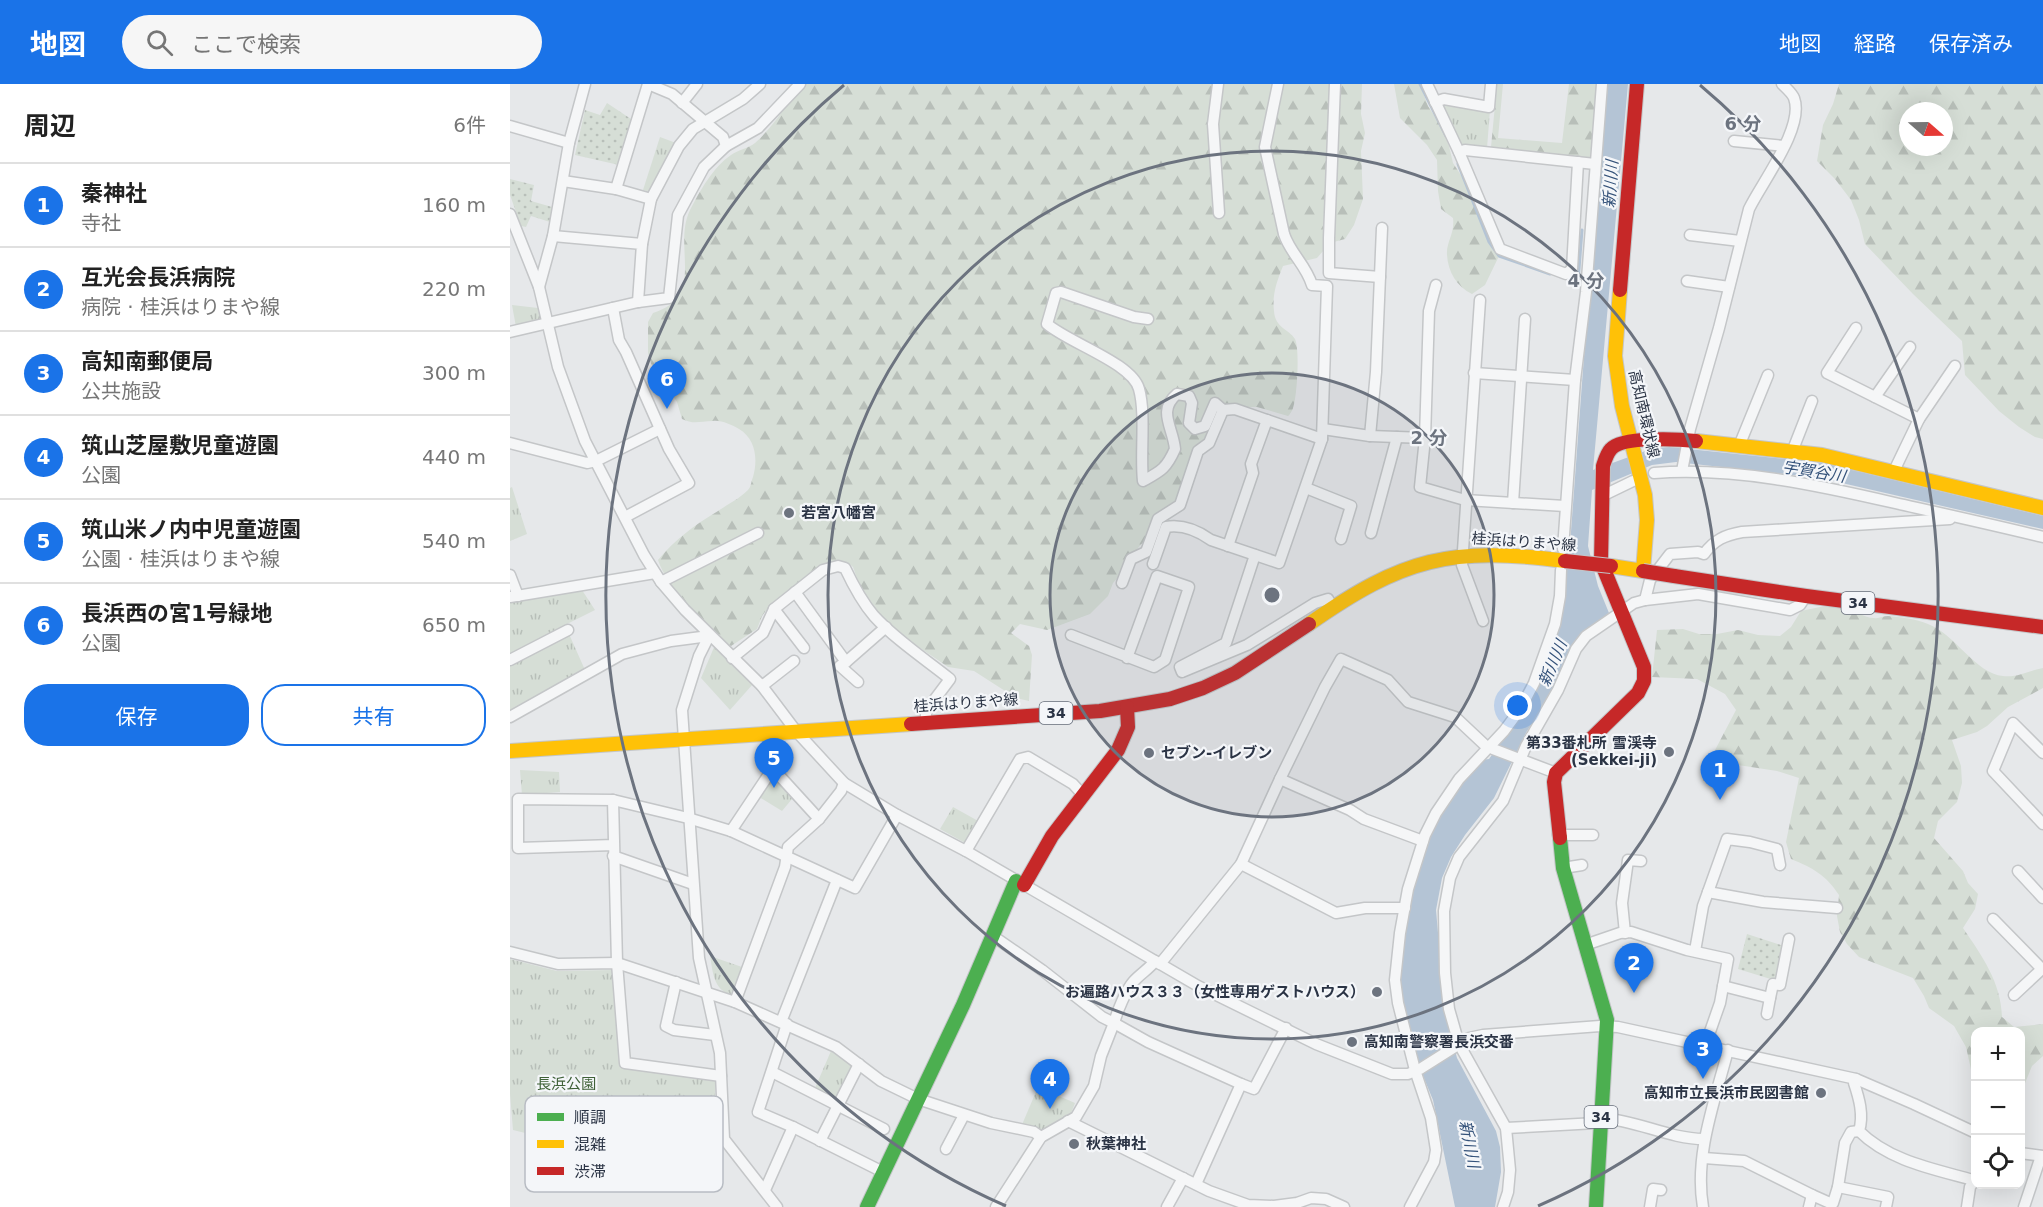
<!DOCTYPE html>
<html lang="ja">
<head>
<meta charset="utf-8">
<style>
  :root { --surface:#fff; --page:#f6f6f6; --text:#222; --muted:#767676; --line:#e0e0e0; --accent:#1a73e8 }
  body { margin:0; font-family:"DejaVu Sans","Noto Sans JP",sans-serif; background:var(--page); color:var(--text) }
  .controls { position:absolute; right:18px; bottom:18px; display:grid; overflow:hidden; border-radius:12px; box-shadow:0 6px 24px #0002 }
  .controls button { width:54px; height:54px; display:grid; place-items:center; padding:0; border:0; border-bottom:2px solid var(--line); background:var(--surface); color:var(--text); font:30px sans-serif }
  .compass { position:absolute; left:1389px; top:18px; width:54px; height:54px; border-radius:50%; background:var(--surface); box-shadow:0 6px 24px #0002; rotate:110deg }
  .you { position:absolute; left:1008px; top:622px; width:21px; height:21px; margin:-15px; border:4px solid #fff; border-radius:50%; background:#1a73e8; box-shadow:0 0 0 9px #1a73e833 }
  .badge { display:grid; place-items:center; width:39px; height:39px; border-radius:50%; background:var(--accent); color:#fff; font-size:20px; font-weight:700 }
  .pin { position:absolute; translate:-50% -50px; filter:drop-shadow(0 2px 3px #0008) }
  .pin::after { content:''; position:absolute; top:32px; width:21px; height:18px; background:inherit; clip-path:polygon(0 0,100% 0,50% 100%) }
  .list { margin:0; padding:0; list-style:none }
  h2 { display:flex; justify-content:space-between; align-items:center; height:78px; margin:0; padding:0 24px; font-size:26px }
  h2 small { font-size:20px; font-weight:400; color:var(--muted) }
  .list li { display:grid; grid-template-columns:39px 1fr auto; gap:18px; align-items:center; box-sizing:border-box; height:84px; padding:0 24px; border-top:2px solid var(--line) }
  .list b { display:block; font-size:22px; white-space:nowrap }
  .list p { margin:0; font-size:20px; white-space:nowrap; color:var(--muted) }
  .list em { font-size:20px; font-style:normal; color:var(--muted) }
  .actions { display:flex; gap:12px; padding:18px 24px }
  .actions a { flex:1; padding:14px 0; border:2px solid var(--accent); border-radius:24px; text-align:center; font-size:21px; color:var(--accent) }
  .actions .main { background:var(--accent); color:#fff }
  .icon { flex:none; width:33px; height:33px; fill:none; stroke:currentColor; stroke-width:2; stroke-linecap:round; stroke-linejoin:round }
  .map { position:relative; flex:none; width:1533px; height:1123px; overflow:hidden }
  header { display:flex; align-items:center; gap:36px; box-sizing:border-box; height:84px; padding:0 30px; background:var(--accent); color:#fff }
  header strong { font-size:28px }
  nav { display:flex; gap:33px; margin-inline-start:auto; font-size:21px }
  .search { width:420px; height:54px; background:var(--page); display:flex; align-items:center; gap:15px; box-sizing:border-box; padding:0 21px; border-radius:33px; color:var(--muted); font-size:22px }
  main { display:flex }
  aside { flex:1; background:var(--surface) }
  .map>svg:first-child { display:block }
</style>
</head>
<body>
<header>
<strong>地図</strong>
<div class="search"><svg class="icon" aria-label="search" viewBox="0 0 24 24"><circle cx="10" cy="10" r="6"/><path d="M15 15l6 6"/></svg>ここで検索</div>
<nav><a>地図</a><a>経路</a><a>保存済み</a></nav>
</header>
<main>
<aside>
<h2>周辺<small>6件</small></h2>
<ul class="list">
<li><span class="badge">1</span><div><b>秦神社</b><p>寺社</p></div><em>160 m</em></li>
<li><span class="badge">2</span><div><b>互光会長浜病院</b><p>病院 · 桂浜はりまや線</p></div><em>220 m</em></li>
<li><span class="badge">3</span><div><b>高知南郵便局</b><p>公共施設</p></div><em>300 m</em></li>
<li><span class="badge">4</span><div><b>筑山芝屋敷児童遊園</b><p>公園</p></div><em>440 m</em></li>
<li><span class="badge">5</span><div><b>筑山米ノ内中児童遊園</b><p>公園 · 桂浜はりまや線</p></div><em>540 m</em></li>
<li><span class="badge">6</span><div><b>長浜西の宮1号緑地</b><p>公園</p></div><em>650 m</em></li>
</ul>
<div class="actions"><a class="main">保存</a><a>共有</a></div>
</aside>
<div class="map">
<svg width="1533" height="1123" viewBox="0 0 1533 1123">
  <defs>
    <pattern id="grass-dots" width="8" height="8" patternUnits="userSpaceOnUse" patternTransform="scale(1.5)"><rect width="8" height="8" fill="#d6ded6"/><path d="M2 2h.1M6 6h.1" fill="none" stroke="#b8bfb9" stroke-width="1.8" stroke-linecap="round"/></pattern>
    <pattern id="forest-firs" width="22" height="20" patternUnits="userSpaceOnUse" patternTransform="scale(1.5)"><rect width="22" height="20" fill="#d6ded6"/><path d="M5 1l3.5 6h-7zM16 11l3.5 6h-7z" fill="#b8bfb9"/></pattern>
    <pattern id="park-tufts" width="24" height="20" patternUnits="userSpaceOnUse" patternTransform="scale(1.5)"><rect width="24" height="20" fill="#d6ded6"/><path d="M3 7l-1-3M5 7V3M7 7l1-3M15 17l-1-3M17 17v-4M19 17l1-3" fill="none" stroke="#b8bfb9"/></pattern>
  </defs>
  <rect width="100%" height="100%" fill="#e6e8ea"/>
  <g fill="url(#grass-dots)">
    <polygon points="97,19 124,37 109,81 65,71 75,26 90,31"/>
    <polygon points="0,95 24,101 21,117 42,123 40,138 21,132 16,143 11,142 0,111"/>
    <polygon points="1237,850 1274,862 1267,897 1228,885"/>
  </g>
  <g fill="url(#forest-firs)" fill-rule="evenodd">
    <path d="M289 0H852L851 30 855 49 851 67 853 115 844 141 835 155 820 159 807 174 773 182C767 197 762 210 764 227 765 244 779 245 785 255 790 265 787 314 783 324 783 325 779 332 778 332L747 323H729L698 346 679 391 660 428 628 464 622 478 603 499 598 512 580 530 537 546 510 540 501 549 519 562 522 571 519 617 506 614 464 587 438 583 381 544 355 517 343 483 337 478H323L311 480 260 521 252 532 247 545 221 562C197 548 156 502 148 476 165 455 185 441 208 427 218 420 229 415 238 406 241 403 241 398 243 393 248 376 246 355 229 345 222 341 211 336 203 337 190 337 184 341 172 335L167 318 141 280 138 269V238L143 229C197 212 162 163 180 126 190 107 203 83 221 71 228 66 239 64 245 59 264 42 277 21 289 0Z"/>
    <path d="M884 0H910L918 22 930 40 939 62 943 79 971 122 981 161 989 172 975 201 962 210C947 203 938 188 937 171 936 158 945 150 943 134L931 125 928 107 927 76 917 61 890 34Z"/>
    <polygon points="987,0 993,0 988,54 1052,59 1059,0 1088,0 1080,74 981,63"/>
    <path d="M1329 0H1533V355L1525 353 1509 343 1489 327 1455 291 1452 257 1403 210 1355 160 1349 136 1341 116 1325 95 1307 77 1313 41 1323 20ZM1398 27H1434V63H1398Z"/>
    <path d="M1334 522C1343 526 1355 534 1364 534 1369 535 1373 532 1378 532 1391 533 1406 535 1418 540 1445 550 1466 590 1493 592 1507 594 1520 586 1533 584V604L1498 623 1477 642 1467 648 1442 656 1451 682 1452 699 1447 718 1428 737 1424 754 1453 787 1458 799 1468 810 1465 825 1453 844C1472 872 1491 898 1492 933L1504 943 1533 940V972L1522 982 1511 1009 1510 948H1466L1465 1003 1456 963 1444 942 1419 924 1414 912 1403 894 1349 873 1337 860 1330 848 1327 832 1329 811C1316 791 1303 784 1281 775L1276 758 1289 694 1267 687 1228 681 1193 697 1204 668 1226 626 1215 610 1187 595 1142 593 1147 546 1173 545 1189 550H1207L1228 546 1248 551 1270 552 1281 543 1291 527 1310 523Z"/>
  </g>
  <g fill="url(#park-tufts)">
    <polygon points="939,18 980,26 977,64 950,60 932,20"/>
    <polygon points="150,53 166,59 140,108 133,106"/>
    <polygon points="2,221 28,224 32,237 6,243"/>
    <polygon points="2,403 17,450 0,457 0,404"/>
    <polygon points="72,506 85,526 55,541 75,586 0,629 0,516"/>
    <polygon points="205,561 243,600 220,626 191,594"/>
    <polygon points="10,686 49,688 50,708 12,711"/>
    <polygon points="266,695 282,715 272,727 249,713 259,696"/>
    <polygon points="443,723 470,738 457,760 430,745"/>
    <path d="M200 872 232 883 221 911C203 905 203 888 200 872Z"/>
    <polygon points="0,875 47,887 103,886 110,982 206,996 202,1063 64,1061 3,1046 0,1010"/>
    <polygon points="321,967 344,981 327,1015 305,1004"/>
    <polygon points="528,1003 565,1019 560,1032 532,1048 511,1043"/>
  </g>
  <polygon fill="#b4c4d5" points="1098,0 1118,0 1083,386 1141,365 1159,363 1313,379 1533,432 1533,445 1310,394 1166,378 1142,381 1082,406 1078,462 1088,502 1099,529 1068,553 1063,560 1035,621 1017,647 984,714 955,751 941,773 932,794 926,826 935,928 947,974 986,1047 990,1063 991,1088 985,1123 945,1123 923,1016 906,975 892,918 889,892 895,842 907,779 917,753 937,719 971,676 979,675 1008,634 1053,514 1060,461 1077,232"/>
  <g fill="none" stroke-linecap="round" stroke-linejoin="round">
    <g stroke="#b4c4d5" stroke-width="3">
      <polyline points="910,0 936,52"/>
      <polyline points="948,80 979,158 989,172 1040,190"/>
      <polyline points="1055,194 1068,198 1072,146"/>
    </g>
    <g stroke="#c4c6c8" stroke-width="13">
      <g id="street">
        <polyline points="138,0 162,10 213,53 216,62"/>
        <polyline points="708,0 703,40 709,129"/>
        <polyline points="825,0 819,154 819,189 870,193"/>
        <polyline points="917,0 949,68 990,165 1056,190 1062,185 1068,78"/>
        <polyline points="925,18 934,15 979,23 981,0"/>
        <polyline points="172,19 187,0"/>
        <polyline points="0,42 59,59"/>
        <polyline points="1224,57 1274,62"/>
        <polyline points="949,68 955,66 1085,80"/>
        <polyline points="53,97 106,105 141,115 132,160"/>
        <polyline points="106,105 138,0"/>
        <polyline points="141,115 169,62 183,45 233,15 250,0"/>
        <polyline points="0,130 29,203 48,283 75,357 134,471 151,498 175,526 252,602 286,647 334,699 387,731 456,767 688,902 806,960 882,990 898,990 910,985 959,954 973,951 1090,942 1108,943 1346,995 1404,1020 1466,1049"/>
        <polyline points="1180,151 1230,157"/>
        <polyline points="43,152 132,160 128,218"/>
        <polyline points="1177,197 1219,203"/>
        <polyline points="926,201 919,227 915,354 910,403 955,416 1055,422"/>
        <polyline points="29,203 43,152 59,59 75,0"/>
        <polyline points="970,216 952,481 973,537"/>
        <polyline points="103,224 109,256 116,268 159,365 179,399 115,433"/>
        <path d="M638 235 624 233 551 208 546 209 537 240C559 259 622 279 629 305 636 330 630 370 633 397 651 387 656 385 665 365 663 343 647 327 667 310L679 312 682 319 679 339 685 345 695 342 705 319 713 326 725 325 812 355"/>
        <polyline points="1346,244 1317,289 1409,335"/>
        <polyline points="0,248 128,218 159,214 168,131 194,83 216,62 248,44 290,0"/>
        <polyline points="964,289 1065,296"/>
        <polyline points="1365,313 1400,263"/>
        <polyline points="813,345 860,352 915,354"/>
        <polyline points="860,352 866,288 872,144"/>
        <polyline points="0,359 77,379 86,377 150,345"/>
        <polyline points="1229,362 1258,291"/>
        <polyline points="1282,368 1302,317"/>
        <path d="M1172 387 1180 345 1209 244 1239 125C1252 98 1295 43 1284 14 1282 9 1276 4 1272 0"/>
        <polyline points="1384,387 1409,335 1445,282"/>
        <path d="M1144 389C1225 383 1307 401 1385 419 1434 430 1484 441 1533 453"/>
        <polyline points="796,404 841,422 831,455"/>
        <polyline points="1092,412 1123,397"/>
        <polyline points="1003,419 1015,235"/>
        <polyline points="861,449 887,353"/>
        <polyline points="718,462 743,389 741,380 757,336"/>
        <polyline points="1053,465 1065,296 1076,208 1092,0"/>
        <polyline points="745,471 716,559 670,583 672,588 737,561 805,519 818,515 822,523"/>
        <path d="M643 480 656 443C673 440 687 446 701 456L769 479 812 355 817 202 802 201C796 181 780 169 774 150L755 63 768 0"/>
        <polyline points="0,491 8,512"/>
        <polyline points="151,498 248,449"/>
        <polyline points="612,499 621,475 636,468 648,435 670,421 688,367 699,359 713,326"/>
        <polyline points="285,508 336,578 376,543"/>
        <polyline points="0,513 145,489"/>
        <path d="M1135 516 1140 496 1160 470 1188 468 1194 470C1204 456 1215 451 1232 448L1440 435"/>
        <polyline points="264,525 294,564"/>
        <polyline points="561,551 644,583 655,576 679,503 647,492 617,574"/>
        <polyline points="199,552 189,572 172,626 189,874 210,969 214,1055 267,1123"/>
        <path d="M222 574 253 549 264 525 313 486 328 482 335 484C343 501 352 518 364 532 386 556 415 575 440 595L416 627V637"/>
        <polyline points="0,576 58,546"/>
        <polyline points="336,578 330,582 348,598"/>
        <polyline points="252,602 284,577"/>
        <polyline points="0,633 112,570 161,557 199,552"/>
        <polyline points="981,662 983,665 1046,689"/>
        <polyline points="1533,669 1503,639 1483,687 1533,740"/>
        <polyline points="770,695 840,726 854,735 913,757"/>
        <polyline points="103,716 178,734 221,747 345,804 387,731"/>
        <polyline points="221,747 257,693 267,689 309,735"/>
        <polyline points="1048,751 1083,751"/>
        <polyline points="104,761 8,764 8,715 103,716 107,879 115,979 211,992"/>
        <polyline points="456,767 510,675 518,673 563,700 572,710"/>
        <polyline points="103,772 183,800"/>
        <polyline points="731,780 826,829 855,824 895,824"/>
        <polyline points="1053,784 1072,781"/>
        <polyline points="1508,787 1533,814"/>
        <polyline points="1198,808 1253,818 1327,824"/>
        <polyline points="1483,835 1532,885"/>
        <polyline points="1115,849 1112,819 1118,776 1131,777"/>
        <polyline points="483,852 532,886 592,933 604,939 591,972 584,1002 566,1033 531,1053 486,1123"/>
        <polyline points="1075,861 1110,849 1121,848 1177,866 1218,875 1210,919 1195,962"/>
        <polyline points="1185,867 1193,822 1217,755 1240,758 1267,765 1270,781"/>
        <polyline points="0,868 48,880 107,879 225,918 326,963 371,997 408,1015 481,1039 524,1048 531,1053"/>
        <path d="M645 877C639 885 630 890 623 898 616 906 607 928 604 939L638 958 731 1000"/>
        <polyline points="650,880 731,780 770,695 815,603 831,575 878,596 898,618 945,633 978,664"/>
        <polyline points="166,898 156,942 164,946 205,951"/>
        <polyline points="1213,902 1260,914 1263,900 1270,901 1279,855"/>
        <polyline points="1504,911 1533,884"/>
        <polyline points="225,918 275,783 278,763 309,735 331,707 334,699"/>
        <polyline points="1257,930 1260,914"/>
        <polyline points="271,938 327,796"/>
        <polyline points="277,940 248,1028 283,1043 373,1088"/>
        <polyline points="262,988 374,1045"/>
        <path d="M1346 995 1344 999C1349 1014 1354 1031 1349 1047 1379 1077 1424 1085 1463 1096"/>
        <polyline points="558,1037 699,1107 738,1121 764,1122 787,1119 801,1114 816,1115 834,1123"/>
        <path d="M996 1044 1086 1039 1091 1034C1127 1036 1159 1055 1194 1055"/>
        <polyline points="1349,1047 1341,1048 1335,1059 1328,1103 1378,1113 1376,1123"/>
        <polyline points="310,1057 349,980"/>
        <polyline points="436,1065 454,1031"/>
        <polyline points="1510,1069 1533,1072"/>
        <polyline points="1194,1074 1234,1077 1302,1111"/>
        <polyline points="686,1100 731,1000 744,1005 776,944"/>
        <polyline points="255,1106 283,1043"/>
        <polyline points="657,1123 673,1094"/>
        <polyline points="900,1123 924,1078 926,1066 921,1034 905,986 888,919 885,896 890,849 898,805 915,751 926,729 949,695 994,647 1011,624 1024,599 1045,540 1050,512 1051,486"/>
        <polyline points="993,1123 998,1108 1000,1086 996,1044 949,960 939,925 935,889 934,827 940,794 949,773 993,717 1016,662 1048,606 1066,565 1076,552 1124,519 1135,516 1188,510 1280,526 1290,521 1296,512"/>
        <polyline points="1140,1123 1143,1105 1151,1106"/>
        <path d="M1193 1123C1184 1071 1205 1017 1218 966"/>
        <polyline points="1299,1123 1302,1111 1320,1119 1323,1119 1328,1103"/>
        <polyline points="1457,1123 1460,1103 1466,1094"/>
        <polyline points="1514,1123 1531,1072"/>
      </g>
    </g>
    <g stroke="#c4c6c8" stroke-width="16">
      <g id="fast">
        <polyline points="1050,754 1053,784 1097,936 1086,1123"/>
        <polyline points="357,1123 453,921 506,797"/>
      </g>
    </g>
    <g stroke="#c4c6c8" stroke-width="16">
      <g id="slow">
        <polyline points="1186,357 1312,371 1533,424"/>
        <polyline points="1101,482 1133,487 1137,436 1135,411 1112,322 1105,272 1110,206"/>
        <path d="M799 540C893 474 941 462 1055 477"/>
        <polyline points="0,667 401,640"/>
      </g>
    </g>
    <g stroke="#c4c6c8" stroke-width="16">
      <g id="jam">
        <polyline points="1110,206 1127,0"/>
        <polyline points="1164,492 1296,512 1533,543"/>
        <polyline points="401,640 590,627 660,615 693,604 725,589 799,540"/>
        <path d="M1050 754 1044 698 1046 689 1128 609 1134 597V583L1091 478 1093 382C1095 376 1097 369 1101 365 1112 352 1169 355 1186 357"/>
        <polyline points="514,801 542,752 608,666 618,643 617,623"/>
      </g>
    </g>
    <use href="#street" stroke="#f5f6f7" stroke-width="10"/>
    <use href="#fast" stroke="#4caf50" stroke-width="14"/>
    <use href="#slow" stroke="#ffc107" stroke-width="14"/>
    <use href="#jam" stroke="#c62828" stroke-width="14"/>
    <g stroke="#c2c5c8" stroke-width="16" stroke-linecap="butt">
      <g id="jam-bridge">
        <polyline points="1055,477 1101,482"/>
        <polyline points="1133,487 1164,492"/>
      </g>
    </g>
    <use href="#jam-bridge" stroke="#c62828" stroke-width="14"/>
  </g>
  <circle cx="762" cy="511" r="222" fill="#6c737f" fill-opacity=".12"/>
  <g fill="none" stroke="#6c737f" stroke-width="3">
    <circle cx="762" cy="511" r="222"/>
    <circle cx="762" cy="511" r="444"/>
    <path d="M496 1122A666 666 0 0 1 334 1M1190 1A666 666 0 0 1 1028 1122"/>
  </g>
  <g fill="#6c737f" stroke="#f4f6f9" stroke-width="2">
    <circle cx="279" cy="429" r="6"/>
    <circle cx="1159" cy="668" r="6"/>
    <circle cx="639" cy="669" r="6"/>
    <circle cx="867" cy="908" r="6"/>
    <circle cx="842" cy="958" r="6"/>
    <circle cx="1311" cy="1009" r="6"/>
    <circle cx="564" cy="1060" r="6"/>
  </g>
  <g text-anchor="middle" stroke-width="4.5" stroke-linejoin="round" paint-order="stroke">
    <g fill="#f4f6f9" stroke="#676e7b" stroke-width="1.5">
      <rect x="1331.5" y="508" width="33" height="22" rx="4.5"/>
      <rect x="529.5" y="618" width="33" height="22" rx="4.5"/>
      <rect x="1074.5" y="1022" width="33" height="22" rx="4.5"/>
    </g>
    <g font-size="14" font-weight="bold" fill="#2b3445">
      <text x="1348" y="524">34</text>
      <text x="546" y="634">34</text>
      <text x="1091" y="1038">34</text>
    </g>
    <g font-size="15" fill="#2b3445" stroke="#f4f6f9">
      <text transform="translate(1134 330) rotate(77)" y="5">高知南環状線</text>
      <text transform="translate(1014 458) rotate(4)" y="5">桂浜はりまや線</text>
      <text transform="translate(456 619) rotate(-4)" y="5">桂浜はりまや線</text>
    </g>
    <g font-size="15" font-weight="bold" fill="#2b3445" stroke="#f4f6f9" text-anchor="start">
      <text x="291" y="434">若宮八幡宮</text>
      <text x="1147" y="664" text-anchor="end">第33番札所 雪渓寺<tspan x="1147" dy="17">(Sekkei-ji)</tspan></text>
      <text x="651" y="674">セブン-イレブン</text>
      <text x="855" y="913" text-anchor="end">お遍路ハウス３３（女性専用ゲストハウス）</text>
      <text x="854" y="963">高知南警察署長浜交番</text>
      <text x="1299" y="1014" text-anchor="end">高知市立長浜市民図書館</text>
      <text x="576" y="1065">秋葉神社</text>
    </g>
    <g font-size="15" fill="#3f6138" stroke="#f4f6f9">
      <text x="56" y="1005">長浜公園</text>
    </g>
    <g font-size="16" font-style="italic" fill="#34527a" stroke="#f4f6f9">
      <text transform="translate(1100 100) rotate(-86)" y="6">新川川</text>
      <text transform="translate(1304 387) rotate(9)" y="6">宇賀谷川</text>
      <text transform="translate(1042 579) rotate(-67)" y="6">新川川</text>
      <text transform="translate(960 1060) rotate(79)" y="6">新川川</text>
    </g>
  </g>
  <rect x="15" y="1012" width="198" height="96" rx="9" fill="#f4f6f9" stroke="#b8bcc3" stroke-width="1.5"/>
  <rect x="27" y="1029" width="27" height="8" fill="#4caf50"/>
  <rect x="27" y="1056" width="27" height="8" fill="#ffc107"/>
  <rect x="27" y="1083" width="27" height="8" fill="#c62828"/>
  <g font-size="16" fill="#2b3445">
    <text x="64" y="1039">順調</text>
    <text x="64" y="1066">混雑</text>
    <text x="64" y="1093">渋滞</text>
  </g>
  <circle cx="762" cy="511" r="9" fill="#6c737f" stroke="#f4f6f9" stroke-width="3"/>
  <g font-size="18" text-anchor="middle" font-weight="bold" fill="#6c737f" stroke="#f4f6f9" stroke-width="4.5" stroke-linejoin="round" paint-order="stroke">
    <text x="1233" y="46">6 分</text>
    <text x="1076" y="203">4 分</text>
    <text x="919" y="360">2 分</text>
  </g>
</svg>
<div class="controls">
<button>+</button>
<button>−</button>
<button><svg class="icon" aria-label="locate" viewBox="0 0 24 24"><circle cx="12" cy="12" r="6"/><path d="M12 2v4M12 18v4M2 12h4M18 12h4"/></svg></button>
</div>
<svg class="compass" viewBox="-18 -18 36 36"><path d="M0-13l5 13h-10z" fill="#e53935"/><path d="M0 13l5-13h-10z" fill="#767676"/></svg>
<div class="you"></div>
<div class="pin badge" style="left:1210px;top:716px">1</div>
<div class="pin badge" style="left:1124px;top:909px">2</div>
<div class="pin badge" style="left:1193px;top:995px">3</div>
<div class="pin badge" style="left:540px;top:1025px">4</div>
<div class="pin badge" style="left:264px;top:704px">5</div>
<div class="pin badge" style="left:157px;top:325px">6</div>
</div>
</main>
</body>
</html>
